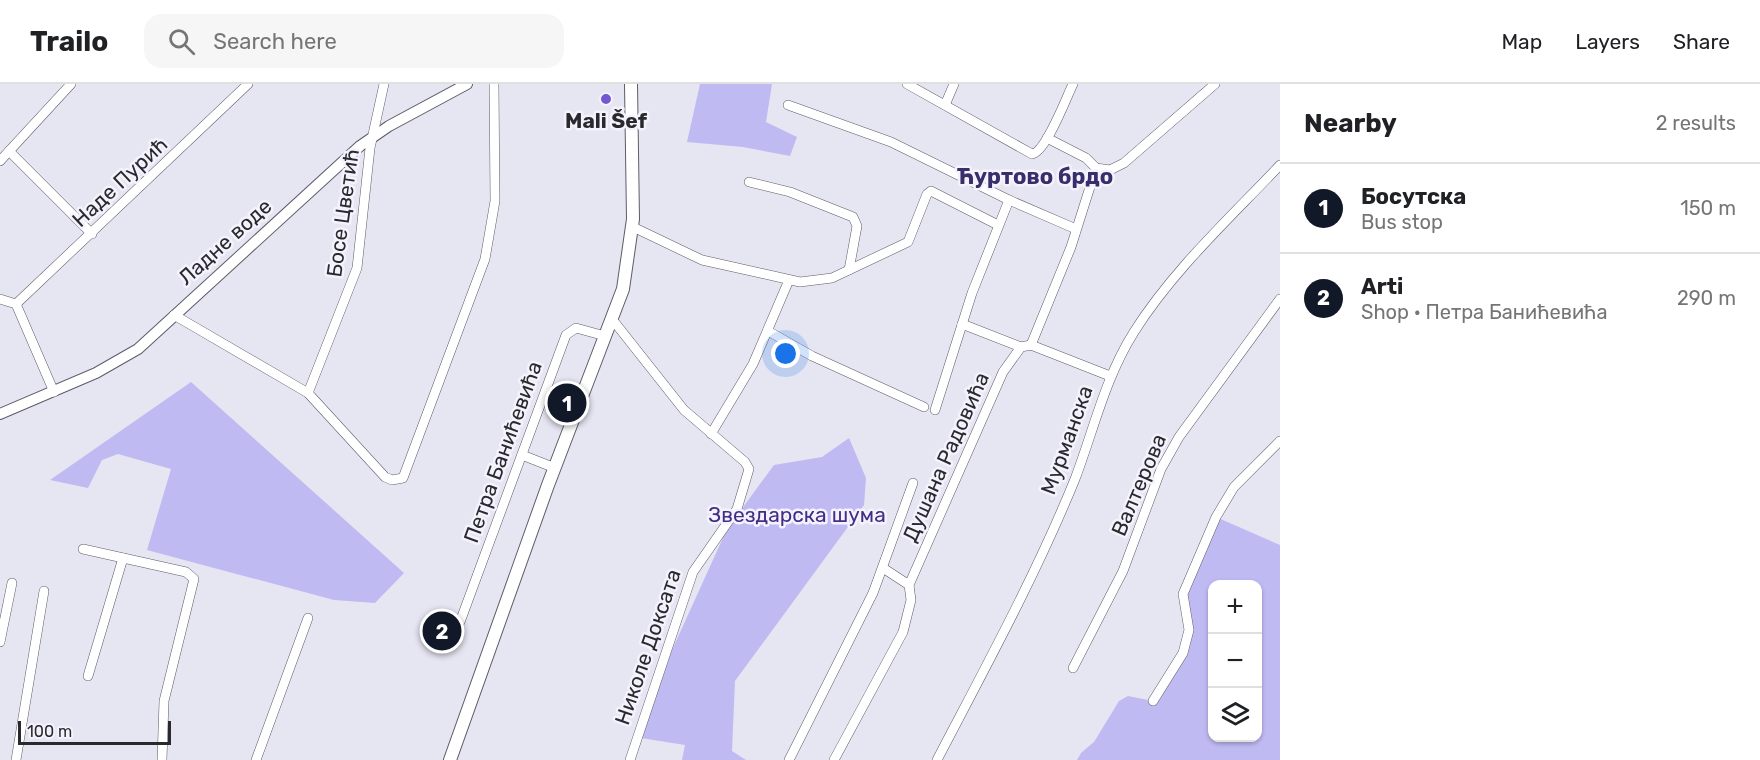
<!DOCTYPE html>
<html lang="en">
<head>
<meta charset="utf-8">
<style>
  :root { --surface:#fff; --page:#f6f6f6; --text:#202124; --muted:#757577; --line:#e0e0e0; --accent:#111827 }
  body { margin:0; font-family:Rubik,sans-serif; background:var(--page); color:var(--text) }
  .controls { position:absolute; right:18px; bottom:18px; display:grid; overflow:hidden; border-radius:12px; box-shadow:0 2px 4px #0004 }
  .controls button { width:54px; height:54px; display:grid; place-items:center; padding:0; border:0; border-bottom:2px solid var(--line); background:var(--surface); color:var(--text); font:30px sans-serif }
  .scale { position:absolute; left:18px; bottom:15px; width:153px; box-sizing:border-box; padding-left:6px; border:3px solid #2a2a2e; border-top:0; font-size:16px; line-height:21px; white-space:nowrap; color:#2a2a2e; -webkit-text-stroke:4px #f4f3fd; paint-order:stroke }
  .you { position:absolute; left:786px; top:270px; width:21px; height:21px; margin:-15px; border:4px solid #fff; border-radius:50%; background:#1a73e8; box-shadow:0 0 0 9px #1a73e833 }
  .badge { display:grid; place-items:center; width:39px; height:39px; border-radius:50%; background:var(--accent); color:#fff; font-size:20px; font-weight:700 }
  .pin { position:absolute; translate:-50% -50%; border:3px solid #fff; box-shadow:0 2px 6px #0006 }
  .list { margin:0; padding:0; list-style:none }
  h2 { display:flex; justify-content:space-between; align-items:center; height:78px; margin:0; padding:0 24px; font-size:26px }
  h2 small { font-size:20px; font-weight:400; color:var(--muted) }
  .list li { display:grid; grid-template-columns:39px 1fr auto; gap:18px; align-items:center; box-sizing:border-box; height:90px; padding:0 24px; border-top:2px solid var(--line) }
  .list b { display:block; font-size:22px; white-space:nowrap }
  .list p { margin:0; font-size:20px; white-space:nowrap; color:var(--muted) }
  .list em { font-size:20px; font-style:normal; color:var(--muted) }
  .icon { flex:none; width:33px; height:33px; fill:none; stroke:currentColor; stroke-width:2; stroke-linecap:round; stroke-linejoin:round }
  .map { position:relative; flex:none; width:1280px; height:676px; overflow:hidden }
  header { display:flex; align-items:center; gap:36px; box-sizing:border-box; height:84px; padding:0 30px; background:var(--surface); border-bottom:2px solid var(--line) }
  header strong { font-size:28px }
  nav { display:flex; gap:33px; margin-inline-start:auto; font-size:21px }
  .search { width:420px; height:54px; background:var(--page); display:flex; align-items:center; gap:15px; box-sizing:border-box; padding:0 21px; border-radius:18px; color:var(--muted); font-size:22px }
  main { display:flex }
  aside { flex:1; background:var(--surface) }
  .map>svg:first-child { display:block }
</style>
</head>
<body>
<header>
<strong>Trailo</strong>
<div class="search"><svg class="icon" aria-label="search" viewBox="0 0 24 24"><circle cx="10" cy="10" r="6"/><path d="M15 15l6 6"/></svg>Search here</div>
<nav><a>Map</a><a>Layers</a><a>Share</a></nav>
</header>
<main>
<div class="map">
<svg width="1280" height="676" viewBox="0 0 1280 676">
  <rect width="100%" height="100%" fill="#e6e5f2"/>
  <g fill="#bfbaf2" fill-rule="evenodd">
    <polygon points="700,0 772,0 766,38 797,53 790,72 743,63 687,58"/>
    <polygon points="191,298 404,489 375,519 334,516 147,466 171,385 118,370 102,376 88,404 50,396"/>
    <polygon points="849,354 866,394 864,421 735,597 732,667 746,676 682,676 685,661 641,654 672,566 727,445 774,381 822,373"/>
    <path d="M1216 433 1280 461V676H1077L1081 669 1094 658 1119 617 1128 612 1153 617 1187 554 1183 515ZM1212 500H1258V654H1212Z"/>
  </g>
  <g fill="none" stroke-linecap="round" stroke-linejoin="round">
    <g stroke="#5d5c67" stroke-width="10">
      <g id="minor">
        <path d="M907 0 1032 70C1046 68 1066 14 1073 0"/>
        <polyline points="788,21 891,58 1009,116 1076,145"/>
        <polyline points="945,21 954,0"/>
        <polyline points="1047,54 1086,74 1096,84"/>
        <polyline points="9,67 92,150"/>
        <polyline points="0,77 71,0"/>
        <polyline points="1096,84 1110,86 1124,79 1215,0"/>
        <polyline points="749,98 790,108 853,133 857,142 849,186"/>
        <polyline points="633,143 702,176 800,198 832,194 908,158 927,110 931,107 998,141"/>
        <polyline points="0,215 16,220 54,308"/>
        <polyline points="16,220 248,0"/>
        <polyline points="174,231 308,309 385,393 392,396 403,394 485,175 495,117 494,0"/>
        <polyline points="612,235 684,326 745,378 749,385 737,425 693,488 630,676"/>
        <polyline points="962,240 1021,263"/>
        <polyline points="768,247 812,272 924,323"/>
        <polyline points="1031,261 1071,163 1096,84"/>
        <polyline points="1031,261 1110,292"/>
        <polyline points="308,309 357,184 370,64 384,0"/>
        <polyline points="935,326 972,209 1009,116"/>
        <polyline points="711,350 753,280 789,196"/>
        <polyline points="522,371 555,384"/>
        <polyline points="83,465 186,488 194,495 164,617 162,676"/>
        <polyline points="909,501 1003,288 1021,263 1031,261"/>
        <polyline points="460,538 566,251 576,244 605,252"/>
        <polyline points="0,558 12,499"/>
        <polyline points="1073,584 1123,487 1161,385 1179,353 1280,215"/>
        <polyline points="88,592 123,474"/>
        <polyline points="1153,617 1183,569 1189,546 1183,510 1216,433 1234,403 1280,357"/>
        <polyline points="16,676 44,507"/>
        <polyline points="256,676 308,534"/>
        <polyline points="789,676 873,509 913,399"/>
        <polyline points="834,676 903,548 911,516 909,501 883,484"/>
        <path d="M937 676C985 584 1036 491 1075 395 1094 345 1105 294 1134 248 1173 186 1230 134 1280 81"/>
      </g>
    </g>
    <g stroke="#5d5c67" stroke-width="12">
      <polyline id="tertiary" points="0,330 96,289 138,265 360,62 389,42 467,0"/>
    </g>
    <g stroke="#5d5c67" stroke-width="14">
      <polyline id="secondary" points="450,676 548,401 623,205 633,135 631,0"/>
    </g>
    <use href="#minor" stroke="#fff" stroke-width="9"/>
    <use href="#tertiary" stroke="#fff" stroke-width="10"/>
    <use href="#secondary" stroke="#fff" stroke-width="12"/>
  </g>
  <circle fill="#7358d2" stroke="#f4f3fd" stroke-width="2" cx="606" cy="15" r="6"/>
  <g text-anchor="middle" stroke-width="5" stroke-linejoin="round" paint-order="stroke">
    <g font-size="21" font-weight="bold" fill="#2a2a2e" stroke="#f4f3fd">
      <text x="606" y="44">Mali Šef</text>
    </g>
    <g font-size="21" fill="#2a2a2e" stroke="#f4f3fd">
      <text transform="translate(120 98) rotate(-43)" y="7">Наде Пурић</text>
      <text transform="translate(343 129) rotate(-82)" y="7">Босе Цветић</text>
      <text transform="translate(225 158) rotate(-42)" y="7">Ладне воде</text>
      <text transform="translate(1067 356) rotate(-70)" y="7">Мурманска</text>
      <text transform="translate(503 368) rotate(-70)" y="7">Петра Банићевића</text>
      <text transform="translate(946 373) rotate(-66)" y="7">Душана Радовића</text>
      <text transform="translate(1139 401) rotate(-67)" y="7">Валтерова</text>
      <text transform="translate(648 563) rotate(-71)" y="7">Николе Доксата</text>
    </g>
    <g font-size="21" fill="#432e85" stroke="#f4f3fd">
      <text x="797" y="438">Звездарска шума</text>
    </g>
    <g font-size="22" font-weight="bold" fill="#392e69" stroke="#f4f3fd">
      <text x="1035" y="100">Ћуртово брдо</text>
    </g>
  </g>
</svg>
<div class="controls">
<button>+</button>
<button>−</button>
<button><svg class="icon" aria-label="layers" viewBox="0 0 24 24"><path d="M12 4l9 5-9 5-9-5zM3 14l9 5 9-5"/></svg></button>
</div>
<div class="scale">100 m</div>
<div class="you"></div>
<div class="pin badge" style="left:567px;top:319px">1</div>
<div class="pin badge" style="left:442px;top:547px">2</div>
</div>
<aside>
<h2>Nearby<small>2 results</small></h2>
<ul class="list">
<li><span class="badge">1</span><div><b>Босутска</b><p>Bus stop</p></div><em>150 m</em></li>
<li><span class="badge">2</span><div><b>Arti</b><p>Shop · Петра Банићевића</p></div><em>290 m</em></li>
</ul>
</aside>
</main>
</body>
</html>
